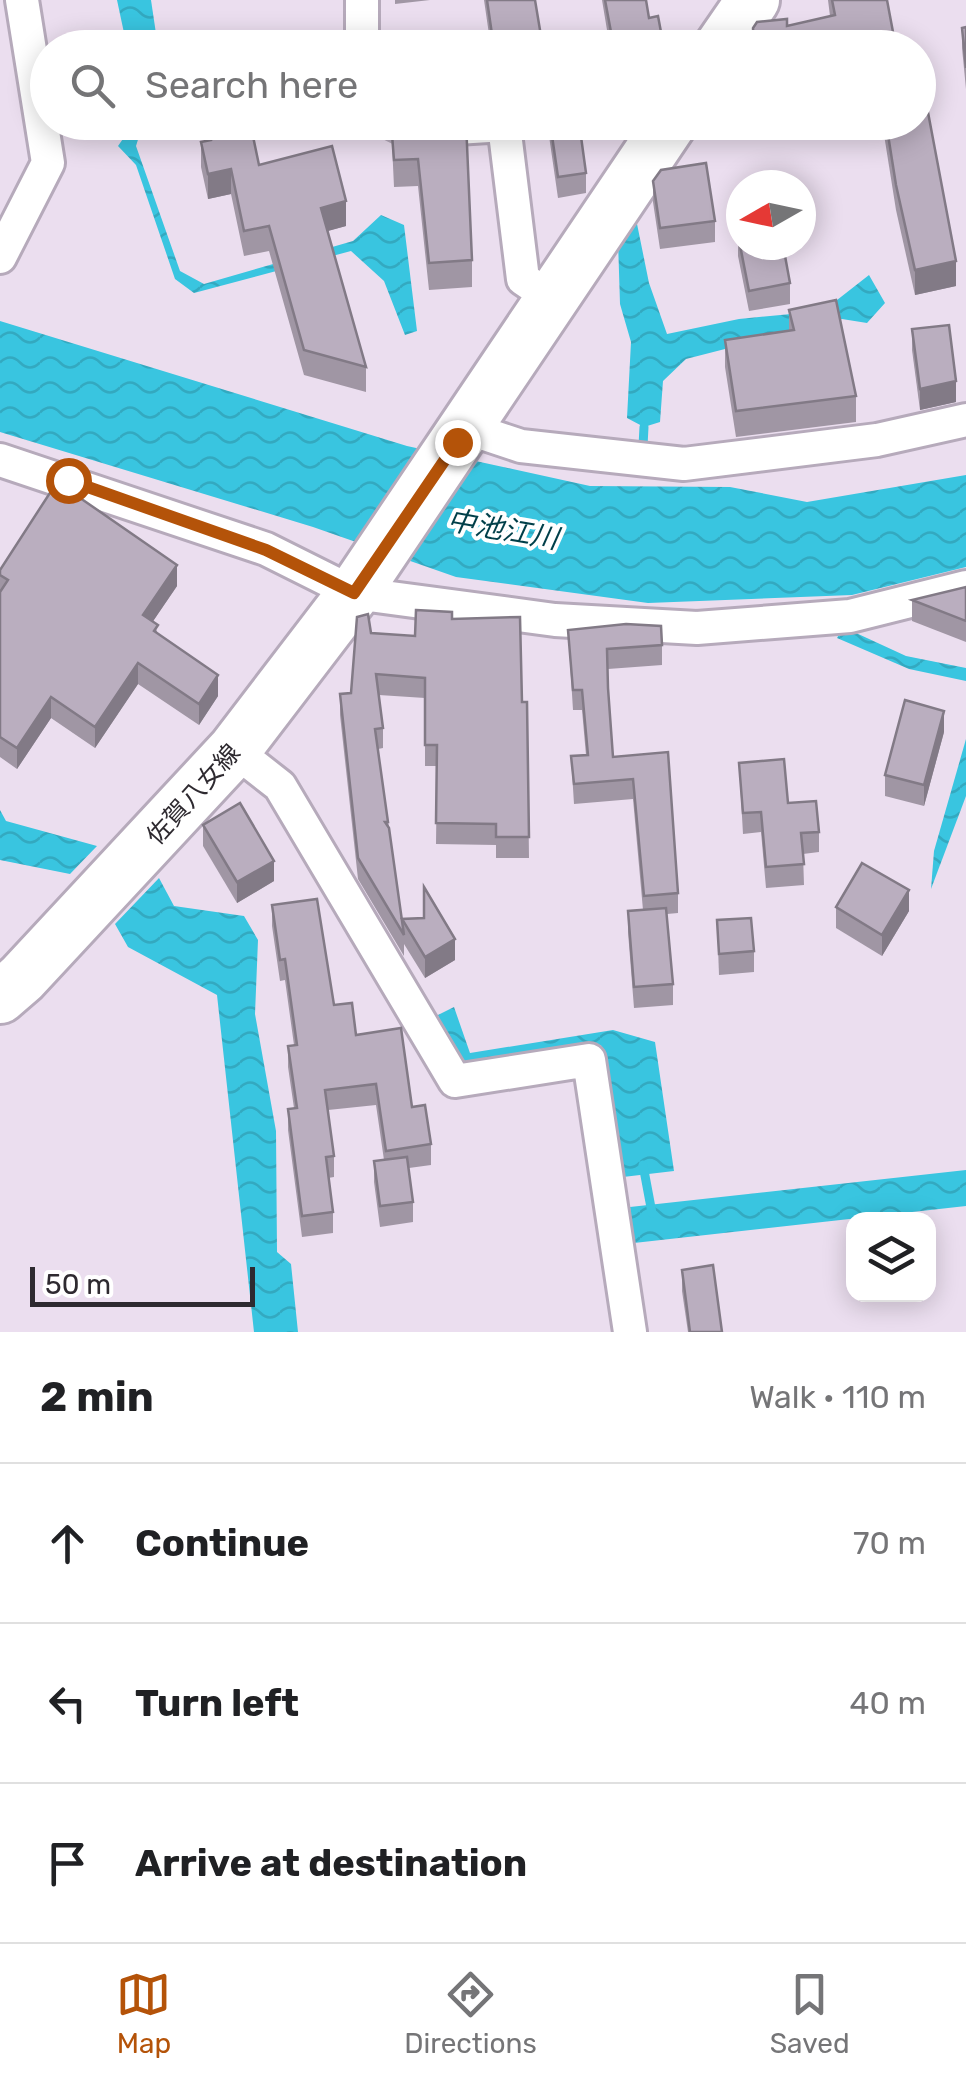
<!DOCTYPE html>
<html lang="en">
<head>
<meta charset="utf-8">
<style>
  :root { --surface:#fff; --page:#f2f2f2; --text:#202124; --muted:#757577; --line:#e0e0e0; --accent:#b45309 }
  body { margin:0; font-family:Rubik,"Noto Sans JP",sans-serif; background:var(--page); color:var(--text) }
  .controls { position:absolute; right:30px; bottom:30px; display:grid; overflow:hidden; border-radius:20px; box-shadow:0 5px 25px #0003 }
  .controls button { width:90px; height:90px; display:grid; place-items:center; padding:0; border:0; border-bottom:2px solid var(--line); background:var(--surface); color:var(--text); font:50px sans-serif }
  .compass { position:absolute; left:726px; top:170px; width:90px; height:90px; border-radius:50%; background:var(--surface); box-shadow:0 5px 25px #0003; rotate:261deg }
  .scale { position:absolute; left:30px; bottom:25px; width:225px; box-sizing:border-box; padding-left:10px; border:5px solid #2e2a30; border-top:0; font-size:28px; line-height:35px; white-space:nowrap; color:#2e2a30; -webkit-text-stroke:8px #fff; paint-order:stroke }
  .stop { position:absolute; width:30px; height:30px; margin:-22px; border:8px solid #b45309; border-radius:50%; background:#fff }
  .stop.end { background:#b45309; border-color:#fff; box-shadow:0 2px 10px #0008 }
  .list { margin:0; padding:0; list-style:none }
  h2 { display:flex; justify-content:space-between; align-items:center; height:130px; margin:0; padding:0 40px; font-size:42px }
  h2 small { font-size:32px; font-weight:400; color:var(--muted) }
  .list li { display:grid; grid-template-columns:65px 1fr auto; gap:30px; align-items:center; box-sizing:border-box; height:160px; padding:0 40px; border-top:2px solid var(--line) }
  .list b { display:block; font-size:38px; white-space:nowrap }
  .list em { font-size:32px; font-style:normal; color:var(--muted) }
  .icon { flex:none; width:55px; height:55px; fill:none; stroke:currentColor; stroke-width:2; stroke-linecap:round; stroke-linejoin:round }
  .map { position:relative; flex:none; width:966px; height:1332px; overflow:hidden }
  .search { position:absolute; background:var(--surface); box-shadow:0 5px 25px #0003; left:30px; right:30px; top:30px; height:110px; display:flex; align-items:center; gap:25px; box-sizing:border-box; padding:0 35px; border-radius:55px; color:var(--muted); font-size:38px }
  .sheet { height:610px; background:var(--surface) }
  nav { display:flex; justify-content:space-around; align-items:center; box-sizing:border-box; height:140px; border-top:2px solid var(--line); background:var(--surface); font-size:28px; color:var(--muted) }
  nav a { display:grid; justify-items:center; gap:5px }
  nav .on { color:var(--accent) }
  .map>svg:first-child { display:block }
</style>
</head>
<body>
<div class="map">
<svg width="966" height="1332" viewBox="0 0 966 1332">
  <defs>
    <pattern id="water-waves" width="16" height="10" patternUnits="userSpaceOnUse" patternTransform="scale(2.5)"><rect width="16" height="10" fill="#39c5e0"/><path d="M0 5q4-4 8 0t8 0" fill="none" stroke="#33a9c0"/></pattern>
  </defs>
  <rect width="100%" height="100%" fill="#ebdeef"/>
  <g fill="url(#water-waves)">
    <polygon points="117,0 151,0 158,47 127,47"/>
    <polygon points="134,123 172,123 142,127 136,146 180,271 204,284 353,241 381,215 404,225 417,331 405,335 384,281 351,251 194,293 175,279 136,165 118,146"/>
    <polygon points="635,214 649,283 667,334 739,319 823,311 869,275 885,303 867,323 842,319 686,359 663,381 660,422 644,427 627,418 631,342 620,304 618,240"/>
    <polygon points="0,321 407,446 590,486 730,487 807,502 966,475 966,567 852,595 648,603 456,577 313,527 0,432"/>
    <polygon points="843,627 906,656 966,668 966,681 909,669 837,638"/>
    <polygon points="966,739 966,796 931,889 934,851"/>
    <polygon points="0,810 6,821 97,846 70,874 0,860"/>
    <polygon points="159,878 174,906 244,916 258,940 255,1014 276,1131 277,1252 291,1264 298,1332 254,1332 217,995 128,947 115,924"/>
    <polygon points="454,1007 470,1053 613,1030 655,1042 674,1171 623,1177 601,1045 472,1066 456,1064 438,1015"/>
    <polygon points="966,1170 966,1206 634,1243 630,1207"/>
  </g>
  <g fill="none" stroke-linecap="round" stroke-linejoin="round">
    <g stroke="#39c5e0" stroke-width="9">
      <polyline points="643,446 644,427"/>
      <polyline points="643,1165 652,1213"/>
    </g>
    <g stroke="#b6aabb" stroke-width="38">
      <g id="street">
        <polyline points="362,0 362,48"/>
        <polyline points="391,122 409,131 504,125 523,279 554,300"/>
        <polyline points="0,257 48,163 22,0"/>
        <polyline points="467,428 521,446 684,464 877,440 966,420"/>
        <polyline points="0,460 266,549 354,593 555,620 697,628 850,616 966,587"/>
        <polyline points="234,750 280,786 455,1081 589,1060 630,1332"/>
      </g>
    </g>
    <g stroke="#b6aabb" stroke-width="58">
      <g id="primary">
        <polyline points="720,48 753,0"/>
        <polyline points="0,997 22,978 234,750 354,593 671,122"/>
      </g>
    </g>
    <use href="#street" stroke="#fff" stroke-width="32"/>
    <use href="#primary" stroke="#fff" stroke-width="52"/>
  </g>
  <g fill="#a096a4">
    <polygon points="395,0 430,0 395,4"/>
    <polygon points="484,0 535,0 543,48 491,48"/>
    <polygon points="602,0 646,0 649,18 664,48 610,48"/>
    <polygon points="828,0 887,0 896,48 753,48 753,28 787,26 830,16"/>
    <polygon points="966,27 966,89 962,48 962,28"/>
    <polygon points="205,122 250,122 259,165 346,226 327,231 366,367 366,392 304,375 269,251 244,256 231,194 208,199 201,167 201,142 206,141"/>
    <polygon points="391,122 406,122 472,260 472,287 429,290 418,186 394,187"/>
    <polygon points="547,122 579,122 586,173 586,193 558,198"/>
    <polygon points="882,122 918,122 956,286 915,295 896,210"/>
    <polygon points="653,181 715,221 715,242 660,249 653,202"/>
    <polygon points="738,235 790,283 790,304 749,311 738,256"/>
    <polygon points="789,310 856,396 856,422 736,437 725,367 725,340 789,331"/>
    <polygon points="912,329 956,402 920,410 912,350"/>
    <polygon points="0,570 177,586 153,621 158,634 218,696 199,725 138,684 95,748 51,718 17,769 0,757"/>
    <polygon points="966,587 966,642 912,621 912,600"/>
    <polygon points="452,619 522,702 527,702 529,858 496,858 496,845 436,844 437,766 425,766 425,698 379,695 383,728 383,748 378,749 402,920 455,960 425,978 404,944 404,956 358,879 340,715 340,694 351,693 371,633 415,636"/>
    <polygon points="568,630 662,645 662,665 608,669 608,688 613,757 668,752 678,893 678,913 667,914 673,984 673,1005 634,1008 628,932 628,911 643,910 633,799 574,804 571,756 586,755 582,710 573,710"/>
    <polygon points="944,732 924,806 885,796 885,775"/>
    <polygon points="739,763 819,832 819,852 803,854 804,885 766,888 761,832 743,834"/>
    <polygon points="203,825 274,881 237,903 203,846"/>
    <polygon points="272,905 334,1005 412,1107 431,1144 431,1165 409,1168 413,1202 413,1222 380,1227 374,1182 374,1161 384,1160 376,1105 328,1110 334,1156 334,1177 328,1178 333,1212 333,1233 302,1237 288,1130 288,1109 294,1108 288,1067 288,1046 294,1045 285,980 280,981 272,926"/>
    <polygon points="836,907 909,911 882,956 836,928"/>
    <polygon points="717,920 754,951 754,972 719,975"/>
    <polygon points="682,1270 722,1332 688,1332 682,1291"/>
  </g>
  <g fill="#827a86">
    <polygon points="843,37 843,48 793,48"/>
    <polygon points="231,169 231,194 208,199 208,174"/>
    <polygon points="346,201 346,226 321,233 321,208"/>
    <polygon points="956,261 956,286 915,295 915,270"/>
    <polygon points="956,381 956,402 920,410 920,389"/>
    <polygon points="177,565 177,586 143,636 143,615"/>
    <polygon points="138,663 138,684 95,748 95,727"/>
    <polygon points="218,675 218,696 199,725 199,704"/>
    <polygon points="51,697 51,718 17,769 17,748"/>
    <polygon points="944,711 944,732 924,806 924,785"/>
    <polygon points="274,861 274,881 237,903 237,882"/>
    <polygon points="909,890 909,911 882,956 882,935"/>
    <polygon points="455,939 455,960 425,978 425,957"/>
  </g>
  <g fill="#baaebf" stroke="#827a86" stroke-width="2.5">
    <polygon points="487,0 535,0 543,48 494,48"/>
    <polygon points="605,0 646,0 649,18 658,16 664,48 614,48"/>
    <polygon points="832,0 887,0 896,48 845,48 843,37 793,48 754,48 753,28 757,22 787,19 787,26 835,15"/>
    <polygon points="966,27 966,68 962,28"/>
    <polygon points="927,107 956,261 915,270 896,185 886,122 918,122 918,109"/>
    <polygon points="208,122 250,122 259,165 332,146 346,201 321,208 366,367 304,350 269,226 244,231 231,169 208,174 201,142 211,140"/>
    <polygon points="391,122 410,124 466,122 472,260 429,263 418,159 394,160"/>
    <polygon points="550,122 579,122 586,173 558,177"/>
    <polygon points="706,163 715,221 660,228 653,181 661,170"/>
    <polygon points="738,235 741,235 741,245 783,245 790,283 749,291"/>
    <polygon points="836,300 856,396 736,411 725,340 794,330 789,310"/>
    <polygon points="949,325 956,381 920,389 912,329"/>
    <polygon points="57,482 177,565 143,615 158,625 154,631 218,675 199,704 138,663 95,727 51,697 17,748 0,737 0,592 8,580 0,575 0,570"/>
    <polygon points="966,587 966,621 912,600"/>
    <polygon points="416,610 452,612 452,619 520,617 522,702 527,702 529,837 496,837 496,824 436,823 437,745 425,745 425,678 376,674 383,728 375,729 388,822 385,822 389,828 404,935 358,858 340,694 351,693 357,617 368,614 371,633 415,636"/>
    <polygon points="626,624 661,626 662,645 607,649 608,688 613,757 668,752 678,893 644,896 633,779 574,784 571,756 588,755 582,690 573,690 568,630"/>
    <polygon points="905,700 944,711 924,785 885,775"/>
    <polygon points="784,759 788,803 816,801 819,832 801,833 804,864 766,867 761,812 743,813 739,763"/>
    <polygon points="240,803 274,861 237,882 203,825"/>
    <polygon points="862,863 909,890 882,935 836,907"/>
    <polygon points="424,887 455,939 425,957 402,919 424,918"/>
    <polygon points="317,899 334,1005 352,1003 356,1035 401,1028 412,1107 425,1105 431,1144 386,1151 376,1084 325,1090 334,1156 326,1157 333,1212 302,1216 288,1109 297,1108 288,1046 297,1045 285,959 280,960 272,905"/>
    <polygon points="666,908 673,984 634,987 628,911"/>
    <polygon points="751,918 754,951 719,954 717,920"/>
    <polygon points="407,1157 413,1202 380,1206 374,1161"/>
    <polygon points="713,1265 722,1332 690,1332 682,1270"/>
  </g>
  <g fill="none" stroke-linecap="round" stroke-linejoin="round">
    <polyline stroke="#b45309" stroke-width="12" points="68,480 266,550 354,593 457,442"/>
  </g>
  <g text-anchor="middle" stroke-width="8" stroke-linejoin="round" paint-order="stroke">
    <g font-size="25" fill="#2e2a30" stroke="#fff">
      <text transform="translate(193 794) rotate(-48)" y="9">佐賀八女線</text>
    </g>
    <g font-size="28" font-style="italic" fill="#003f49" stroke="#fff">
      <text transform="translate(503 529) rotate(10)" y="10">中池江川</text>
    </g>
  </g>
</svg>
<div class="controls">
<button><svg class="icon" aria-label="layers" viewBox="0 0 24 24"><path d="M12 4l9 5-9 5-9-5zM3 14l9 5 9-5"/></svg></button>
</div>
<svg class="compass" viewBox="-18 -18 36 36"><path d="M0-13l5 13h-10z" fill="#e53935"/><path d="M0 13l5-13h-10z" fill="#757577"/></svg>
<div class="scale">50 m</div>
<div class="stop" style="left:68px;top:480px"></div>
<div class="stop end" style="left:457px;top:442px"></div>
<div class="search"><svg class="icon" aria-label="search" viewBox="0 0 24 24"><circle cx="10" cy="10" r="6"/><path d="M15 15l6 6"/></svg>Search here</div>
</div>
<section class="sheet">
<h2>2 min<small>Walk · 110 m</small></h2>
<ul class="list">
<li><svg class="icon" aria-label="ahead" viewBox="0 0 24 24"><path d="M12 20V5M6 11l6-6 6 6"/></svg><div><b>Continue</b></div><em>70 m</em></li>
<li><svg class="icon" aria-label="left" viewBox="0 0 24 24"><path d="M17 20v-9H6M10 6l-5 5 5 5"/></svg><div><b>Turn left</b></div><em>40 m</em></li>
<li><svg class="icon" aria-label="arrive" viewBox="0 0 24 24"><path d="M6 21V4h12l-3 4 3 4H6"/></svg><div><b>Arrive at destination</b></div></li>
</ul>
</section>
<nav>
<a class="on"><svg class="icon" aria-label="map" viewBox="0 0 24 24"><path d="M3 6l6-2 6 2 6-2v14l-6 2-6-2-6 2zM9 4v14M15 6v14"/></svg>Map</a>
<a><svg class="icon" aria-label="directions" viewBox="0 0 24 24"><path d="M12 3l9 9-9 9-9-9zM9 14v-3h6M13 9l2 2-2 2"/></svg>Directions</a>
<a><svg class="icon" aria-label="saved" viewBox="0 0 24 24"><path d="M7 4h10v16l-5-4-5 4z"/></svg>Saved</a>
</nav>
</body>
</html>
